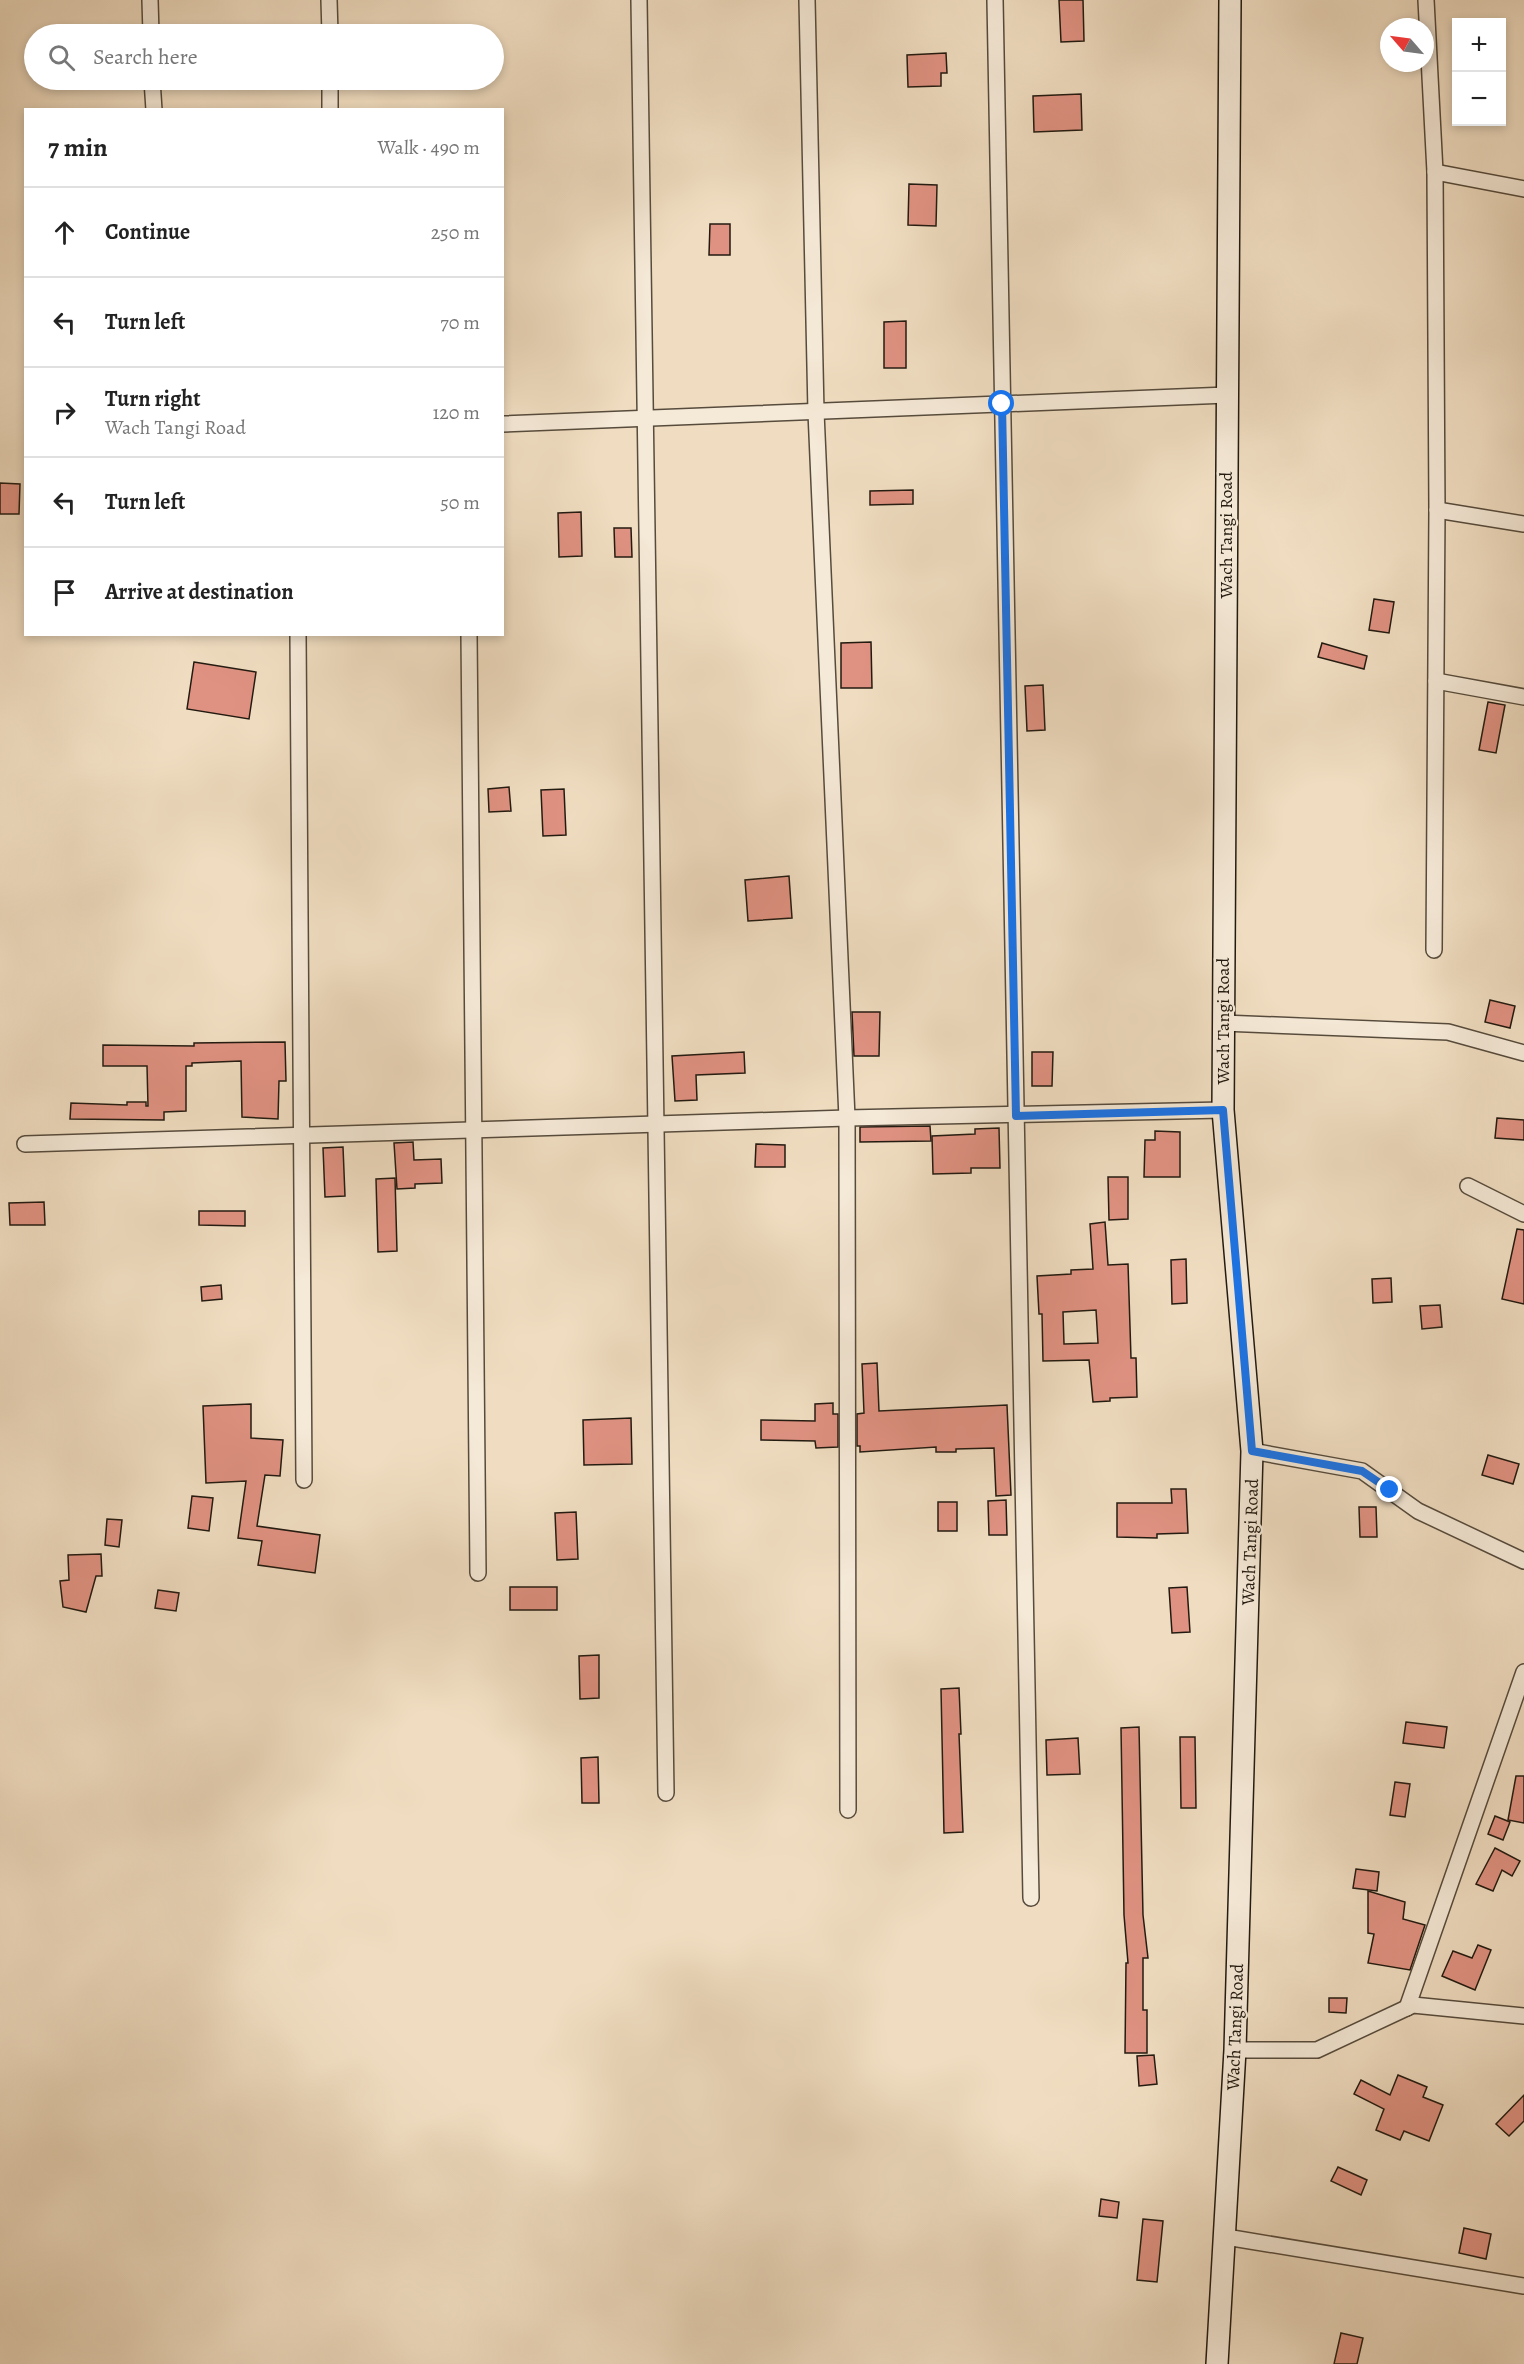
<!DOCTYPE html>
<html lang="en">
<head>
<meta charset="utf-8">
<style>
  :root { --surface:#fff; --page:#f2f2f2; --text:#222; --muted:#767676; --line:#e0e0e0 }
  body { margin:0; font-family:Alegreya,serif; background:var(--page); color:var(--text) }
  .controls { position:absolute; right:18px; top:18px; display:grid; overflow:hidden; border-radius:0px; box-shadow:0 3px 9px #0003 }
  .controls button { width:54px; height:54px; display:grid; place-items:center; padding:0; border:0; border-bottom:2px solid var(--line); background:var(--surface); color:var(--text); font:30px sans-serif }
  .compass { position:absolute; left:1380px; top:18px; width:54px; height:54px; border-radius:50%; background:var(--surface); box-shadow:0 3px 9px #0003; rotate:298deg }
  .stop { position:absolute; width:18px; height:18px; margin:-14px; border:4px solid #1a73e8; border-radius:50%; background:#fff }
  .stop.end { background:#1a73e8; border-color:#fff; box-shadow:0 2px 6px #0008 }
  .list { margin:0; padding:0; list-style:none }
  h2 { display:flex; justify-content:space-between; align-items:center; height:78px; margin:0; padding:0 24px; font-size:26px }
  h2 small { font-size:20px; font-weight:400; color:var(--muted) }
  .list li { display:grid; grid-template-columns:39px 1fr auto; gap:18px; align-items:center; box-sizing:border-box; height:90px; padding:0 24px; border-top:2px solid var(--line) }
  .list b { display:block; font-size:22px; white-space:nowrap }
  .list p { margin:0; font-size:20px; white-space:nowrap; color:var(--muted) }
  .list em { font-size:20px; font-style:normal; color:var(--muted) }
  .icon { flex:none; width:33px; height:33px; fill:none; stroke:currentColor; stroke-width:2; stroke-linecap:round; stroke-linejoin:round }
  .map { position:relative; flex:none; width:1524px; height:2364px; overflow:hidden }
  .search { position:absolute; background:var(--surface); box-shadow:0 3px 9px #0003; left:24px; top:24px; width:480px; height:66px; display:flex; align-items:center; gap:15px; box-sizing:border-box; padding:0 21px; border-radius:33px; color:var(--muted); font-size:22px }
  .panel { position:absolute; background:var(--surface); box-shadow:0 3px 9px #0003; left:24px; top:108px; width:480px; height:528px; border-radius:0px }
  .map>svg:first-child { display:block }
</style>
</head>
<body>
<div class="map">
<svg width="1524" height="2364" viewBox="0 0 1524 2364">
  <rect width="100%" height="100%" fill="#f0ddc1"/>
  <filter id="stains"><feTurbulence type="fractalNoise" baseFrequency=".00333" numOctaves="4"/><feColorMatrix values="0 0 0 0 .2 0 0 0 0 .09 0 0 0 0 .02 0 0 0 .5 -.17"/></filter>
  <radialGradient id="worn" r=".72"><stop offset=".6" stop-color="#630" stop-opacity="0"/><stop offset="1" stop-color="#630" stop-opacity=".3"/></radialGradient>
  <g fill="#e09282" stroke="#221a10" stroke-width="1.5" fill-rule="evenodd">
    <polygon points="1059,0 1083,0 1084,41 1061,42"/>
    <polygon points="946,53 947,73 941,73 941,86 908,87 907,55"/>
    <polygon points="1081,94 1082,130 1034,132 1033,96"/>
    <polygon points="909,184 937,185 936,226 908,225"/>
    <polygon points="710,224 730,224 730,255 709,255"/>
    <polygon points="906,321 906,368 884,368 884,322"/>
    <polygon points="0,483 20,484 19,514 0,514"/>
    <polygon points="913,490 913,504 870,505 870,491"/>
    <polygon points="581,512 582,556 559,557 558,513"/>
    <polygon points="614,528 631,528 632,557 615,557"/>
    <polygon points="1374,599 1394,602 1389,633 1369,630"/>
    <polygon points="871,642 872,688 841,688 841,643"/>
    <polygon points="1322,643 1367,656 1364,669 1318,657"/>
    <polygon points="194,662 256,672 249,719 187,709"/>
    <polygon points="1043,685 1045,730 1027,731 1025,686"/>
    <polygon points="1488,702 1505,705 1496,753 1479,750"/>
    <polygon points="509,787 511,811 489,812 488,789"/>
    <polygon points="564,789 566,835 543,836 541,790"/>
    <polygon points="789,876 792,918 748,921 745,880"/>
    <polygon points="1490,1000 1515,1006 1510,1028 1485,1022"/>
    <polygon points="852,1012 880,1012 879,1056 854,1056"/>
    <polygon points="285,1042 286,1081 279,1081 278,1119 242,1117 241,1061 192,1063 192,1066 186,1066 186,1111 164,1112 164,1120 70,1119 71,1103 127,1105 127,1102 146,1102 146,1106 148,1106 147,1066 103,1066 103,1045 194,1046 194,1043"/>
    <polygon points="744,1052 745,1073 696,1075 697,1100 675,1101 672,1056"/>
    <polygon points="1032,1052 1053,1052 1052,1086 1032,1086"/>
    <polygon points="1497,1118 1524,1120 1524,1140 1495,1138"/>
    <polygon points="930,1126 931,1141 860,1142 860,1127"/>
    <polygon points="999,1128 1000,1168 971,1168 971,1173 933,1174 932,1136 975,1134 975,1129"/>
    <polygon points="1155,1131 1180,1132 1180,1177 1144,1177 1145,1140 1155,1140"/>
    <polygon points="413,1142 414,1160 441,1159 442,1183 415,1184 415,1188 397,1189 394,1143"/>
    <polygon points="756,1144 785,1145 785,1167 755,1167"/>
    <polygon points="343,1147 345,1196 325,1197 323,1148"/>
    <polygon points="1108,1177 1128,1177 1128,1219 1109,1220"/>
    <polygon points="395,1178 397,1251 378,1252 376,1179"/>
    <polygon points="44,1202 45,1225 10,1225 9,1203"/>
    <polygon points="199,1211 245,1211 245,1226 199,1225"/>
    <path d="M1105 1222 1108 1265 1128 1264 1131 1358H1136L1137 1397 1110 1398V1401L1093 1402 1089 1360 1043 1361 1042 1314H1039L1037 1276 1071 1274V1270L1093 1269 1090 1224ZM1096 1310 1098 1343 1064 1344 1063 1312Z"/>
    <polygon points="1517,1229 1524,1230 1524,1304 1502,1299"/>
    <polygon points="1186,1259 1187,1303 1172,1304 1171,1260"/>
    <polygon points="1391,1278 1392,1302 1373,1303 1372,1279"/>
    <polygon points="221,1285 222,1299 202,1301 201,1287"/>
    <polygon points="1440,1305 1442,1327 1422,1329 1420,1306"/>
    <polygon points="877,1363 879,1411 1007,1405 1011,1495 996,1496 994,1448 956,1449 956,1452 936,1452 936,1447 860,1452 860,1446 857,1446 857,1414 864,1413 862,1364"/>
    <polygon points="833,1403 833,1414 838,1414 838,1447 816,1448 815,1441 761,1440 761,1420 815,1421 815,1404"/>
    <polygon points="251,1404 251,1438 283,1440 280,1476 265,1475 257,1526 320,1535 315,1573 258,1565 262,1541 238,1538 246,1481 206,1483 203,1406"/>
    <polygon points="631,1418 632,1464 584,1465 583,1420"/>
    <polygon points="1488,1455 1519,1464 1513,1484 1482,1475"/>
    <polygon points="1171,1489 1186,1489 1188,1533 1157,1534 1157,1538 1117,1537 1117,1503 1172,1503"/>
    <polygon points="192,1496 213,1498 209,1531 188,1528"/>
    <polygon points="1006,1500 1007,1535 989,1535 988,1501"/>
    <rect x="938" y="1502" width="19" height="29"/>
    <polygon points="1359,1507 1376,1507 1377,1537 1360,1537"/>
    <polygon points="576,1512 578,1559 557,1560 555,1513"/>
    <polygon points="107,1519 122,1520 119,1547 105,1545"/>
    <polygon points="101,1554 102,1576 96,1576 86,1612 63,1607 60,1581 69,1580 68,1555"/>
    <rect x="510" y="1587" width="47" height="23"/>
    <polygon points="1187,1587 1190,1632 1172,1633 1169,1588"/>
    <polygon points="158,1590 179,1593 176,1611 155,1608"/>
    <polygon points="599,1655 599,1698 580,1699 579,1656"/>
    <polygon points="959,1688 961,1734 959,1734 963,1832 944,1833 941,1689"/>
    <polygon points="1406,1722 1447,1727 1444,1748 1403,1743"/>
    <polygon points="1139,1727 1143,1915 1148,1958 1143,1958 1143,2010 1147,2010 1147,2053 1125,2053 1126,1963 1128,1963 1124,1915 1121,1728"/>
    <polygon points="1180,1737 1195,1737 1196,1808 1181,1808"/>
    <polygon points="1078,1738 1080,1774 1047,1775 1046,1740"/>
    <polygon points="598,1757 599,1803 582,1803 581,1758"/>
    <polygon points="1516,1776 1524,1776 1524,1823 1508,1820"/>
    <polygon points="1395,1782 1410,1784 1405,1817 1390,1815"/>
    <polygon points="1495,1816 1510,1822 1503,1840 1488,1834"/>
    <polygon points="1495,1848 1520,1861 1512,1876 1502,1870 1493,1891 1476,1884"/>
    <polygon points="1356,1869 1379,1872 1377,1891 1353,1888"/>
    <polygon points="1368,1891 1405,1902 1403,1919 1425,1925 1410,1970 1368,1963 1374,1934 1368,1933"/>
    <polygon points="1478,1945 1491,1950 1475,1990 1442,1976 1453,1951 1472,1958"/>
    <polygon points="1329,1998 1347,1998 1346,2013 1329,2012"/>
    <polygon points="1154,2055 1157,2084 1139,2086 1137,2056"/>
    <polygon points="1398,2075 1427,2087 1423,2097 1443,2105 1429,2141 1404,2131 1400,2140 1376,2130 1384,2109 1354,2094 1361,2080 1390,2095"/>
    <polygon points="1524,2095 1524,2121 1509,2136 1496,2124"/>
    <polygon points="1338,2167 1367,2180 1361,2195 1331,2181"/>
    <polygon points="1101,2199 1119,2202 1117,2218 1099,2216"/>
    <polygon points="1143,2219 1163,2221 1157,2282 1137,2280"/>
    <polygon points="1464,2228 1491,2234 1486,2259 1459,2253"/>
    <polygon points="1341,2333 1363,2338 1357,2364 1334,2364"/>
  </g>
  <g fill="none" stroke-linecap="round" stroke-linejoin="round">
    <g stroke="#564b3c" stroke-width="18">
      <g id="street">
        <polyline points="150,0 151,34"/>
        <polyline points="329,0 330,34"/>
        <polyline points="639,0 666,1793"/>
        <polyline points="807,0 816,412 847,1118 848,1810"/>
        <polyline points="995,0 1031,1898"/>
        <polyline points="1426,0 1435,172 1437,510 1434,950"/>
        <polyline points="152,80 154,110"/>
        <polyline points="330,80 330,110"/>
        <polyline points="1435,172 1524,189"/>
        <polyline points="502,424 1227,395"/>
        <polyline points="1437,510 1524,524"/>
        <polyline points="298,634 304,1480"/>
        <polyline points="469,634 478,1573"/>
        <polyline points="1436,681 1524,697"/>
        <polyline points="1223,1023 1448,1032 1524,1053"/>
        <polyline points="25,1144 847,1118 1223,1110"/>
        <polyline points="1468,1186 1524,1214"/>
        <polyline points="1252,1451 1362,1471 1418,1511 1524,1561"/>
        <polyline points="1407,2008 1524,1672"/>
        <polyline points="1235,2050 1317,2050 1413,2005 1524,2016"/>
        <polyline points="1226,2237 1524,2286"/>
      </g>
    </g>
    <g stroke="#221a10" stroke-width="24">
      <polyline id="secondary" points="1217,2364 1235,2050 1252,1451 1223,1110 1230,0"/>
    </g>
    <use href="#street" stroke="#f5e9d7" stroke-width="15"/>
    <use href="#secondary" stroke="#f5e9d7" stroke-width="21"/>
  </g>
  <g fill="none" stroke-linecap="round" stroke-linejoin="round">
    <polyline stroke="#1a73e8" stroke-width="8" points="1002,404 1016,1116 1223,1110 1252,1451 1362,1471 1390,1490"/>
  </g>
  <g text-anchor="middle" stroke-width="4.5" stroke-linejoin="round" paint-order="stroke">
    <g font-size="18" fill="#221a10" stroke="#f5e9d7">
      <text transform="translate(1226 535) rotate(-90)" y="6">Wach Tangi Road</text>
      <text transform="translate(1223 1021) rotate(-90)" y="6">Wach Tangi Road</text>
      <text transform="translate(1250 1542) rotate(-88)" y="6">Wach Tangi Road</text>
      <text transform="translate(1235 2027) rotate(-88)" y="6">Wach Tangi Road</text>
    </g>
  </g>
  <rect width="100%" height="100%" filter="url(#stains)"/>
  <rect width="100%" height="100%" fill="url(#worn)"/>
</svg>
<div class="controls">
<button>+</button>
<button>−</button>
</div>
<svg class="compass" viewBox="-18 -18 36 36"><path d="M0-13l5 13h-10z" fill="#e53935"/><path d="M0 13l5-13h-10z" fill="#767676"/></svg>
<div class="stop" style="left:1002px;top:404px"></div>
<div class="stop end" style="left:1390px;top:1490px"></div>
<div class="search"><svg class="icon" aria-label="search" viewBox="0 0 24 24"><circle cx="10" cy="10" r="6"/><path d="M15 15l6 6"/></svg>Search here</div>
<section class="panel">
<h2>7 min<small>Walk · 490 m</small></h2>
<ul class="list">
<li><svg class="icon" aria-label="ahead" viewBox="0 0 24 24"><path d="M12 20V5M6 11l6-6 6 6"/></svg><div><b>Continue</b></div><em>250 m</em></li>
<li><svg class="icon" aria-label="left" viewBox="0 0 24 24"><path d="M17 20v-9H6M10 6l-5 5 5 5"/></svg><div><b>Turn left</b></div><em>70 m</em></li>
<li><svg class="icon" aria-label="right" viewBox="0 0 24 24"><path d="M7 20v-9h11M14 6l5 5-5 5"/></svg><div><b>Turn right</b><p>Wach Tangi Road</p></div><em>120 m</em></li>
<li><svg class="icon" aria-label="left" viewBox="0 0 24 24"><path d="M17 20v-9H6M10 6l-5 5 5 5"/></svg><div><b>Turn left</b></div><em>50 m</em></li>
<li><svg class="icon" aria-label="arrive" viewBox="0 0 24 24"><path d="M6 21V4h12l-3 4 3 4H6"/></svg><div><b>Arrive at destination</b></div></li>
</ul>
</section>
</div>
</body>
</html>
